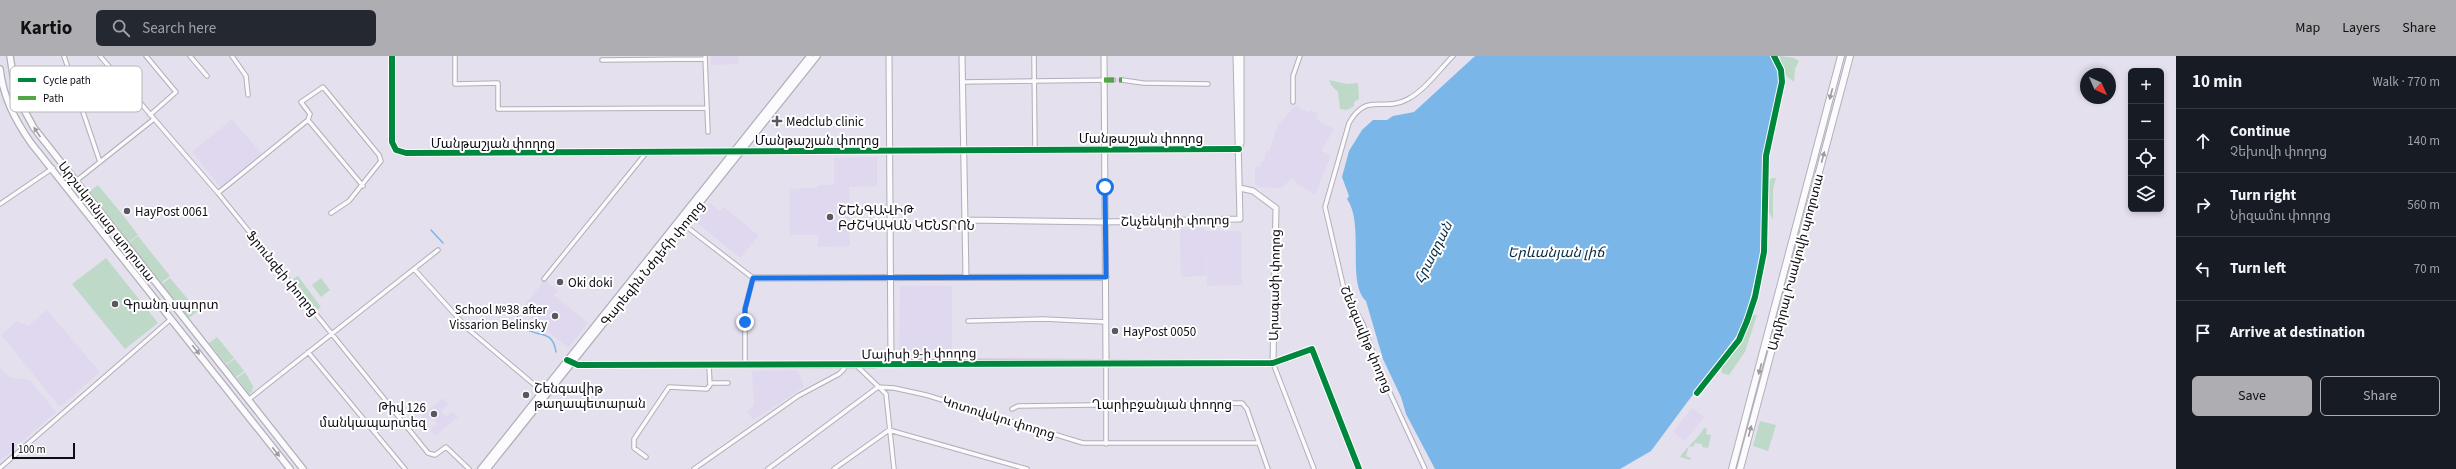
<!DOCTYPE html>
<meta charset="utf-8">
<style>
body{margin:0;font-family:"Source Sans 3","Noto Sans Armenian",sans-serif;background:#242831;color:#f1f3f6}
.controls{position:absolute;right:12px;top:12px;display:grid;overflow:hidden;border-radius:6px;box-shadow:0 2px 6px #0003}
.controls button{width:36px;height:36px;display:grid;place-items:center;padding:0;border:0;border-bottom:1px solid #363941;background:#171b24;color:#f1f3f6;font:20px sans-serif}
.compass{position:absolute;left:2080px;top:12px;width:36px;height:36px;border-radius:50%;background:#171b24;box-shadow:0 2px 6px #0003;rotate:135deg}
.scale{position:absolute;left:12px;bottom:10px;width:63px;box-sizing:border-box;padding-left:4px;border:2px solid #0f0d14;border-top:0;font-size:11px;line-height:14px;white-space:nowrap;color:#0f0d14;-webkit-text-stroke:3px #fff;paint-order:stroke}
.stop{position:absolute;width:12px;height:12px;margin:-9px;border:3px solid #1a73e8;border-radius:50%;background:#fff}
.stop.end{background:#1a73e8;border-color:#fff;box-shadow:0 1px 4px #0008}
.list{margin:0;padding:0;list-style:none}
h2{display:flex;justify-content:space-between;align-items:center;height:52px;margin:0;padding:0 16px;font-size:17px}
h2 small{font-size:13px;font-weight:400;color:#9ea1a6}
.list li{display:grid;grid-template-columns:26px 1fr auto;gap:12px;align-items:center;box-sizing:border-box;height:64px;padding:0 16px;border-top:1px solid #363941}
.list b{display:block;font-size:15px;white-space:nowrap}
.list p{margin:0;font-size:13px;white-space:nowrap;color:#9ea1a6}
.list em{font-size:13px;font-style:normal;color:#9ea1a6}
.actions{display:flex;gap:8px;padding:12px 16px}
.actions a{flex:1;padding:9px 0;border:1px solid #adadb2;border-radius:6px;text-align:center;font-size:14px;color:#adadb2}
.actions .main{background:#adadb2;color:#111}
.icon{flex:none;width:22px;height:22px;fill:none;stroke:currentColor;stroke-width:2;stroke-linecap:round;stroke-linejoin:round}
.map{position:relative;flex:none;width:2176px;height:413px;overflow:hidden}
header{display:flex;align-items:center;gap:24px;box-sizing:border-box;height:56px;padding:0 20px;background:#adadb2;color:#111}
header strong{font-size:19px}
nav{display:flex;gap:22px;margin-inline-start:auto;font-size:14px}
.search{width:280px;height:36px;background:#242831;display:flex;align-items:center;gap:10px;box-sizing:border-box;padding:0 14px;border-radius:6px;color:#9ea1a6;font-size:15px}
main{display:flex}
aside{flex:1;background:#171b24}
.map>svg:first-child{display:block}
.built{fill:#e0d8ef}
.green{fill:#bed9c8}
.water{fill:#7ab7e8}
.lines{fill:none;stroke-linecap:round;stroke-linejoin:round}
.stream{stroke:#7ab7e8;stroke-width:1.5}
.street-tunnel{stroke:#c4c0cc;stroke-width:3.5;stroke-dasharray:3.5 2;stroke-linecap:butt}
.street-casing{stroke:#b2afb9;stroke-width:5.5}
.secondary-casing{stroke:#b2afb9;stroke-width:7}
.primary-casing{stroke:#b2afb9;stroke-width:8}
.highway-casing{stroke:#b2afb9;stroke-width:8}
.street{stroke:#fbfafc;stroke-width:3.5}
.secondary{stroke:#fbfafc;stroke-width:5}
.primary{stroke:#fbfafc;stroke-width:5.5}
.highway{stroke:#fbfafc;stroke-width:6}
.quiet{stroke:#51a842;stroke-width:5;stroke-dasharray:10 5;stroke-linecap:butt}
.cycleway-casing{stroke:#fff;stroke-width:8}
.cycleway{stroke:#00873e;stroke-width:6}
.oneway{fill:#9d9b9f}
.route{stroke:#1a73e8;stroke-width:5}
.poi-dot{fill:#5a5760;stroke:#fff;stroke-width:1.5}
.labels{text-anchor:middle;stroke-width:4;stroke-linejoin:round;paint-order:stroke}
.poi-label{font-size:13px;fill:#0f0d14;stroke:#fff;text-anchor:start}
.street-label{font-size:13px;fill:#0f0d14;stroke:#fff}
.water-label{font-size:14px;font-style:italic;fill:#062d47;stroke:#fff}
.key{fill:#fff;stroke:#b7b6b8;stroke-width:1}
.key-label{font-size:11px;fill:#0f0d14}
</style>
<header>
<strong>Kartio</strong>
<div class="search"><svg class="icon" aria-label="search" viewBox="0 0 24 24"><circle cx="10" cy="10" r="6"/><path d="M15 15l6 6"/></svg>Search here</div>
<nav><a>Map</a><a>Layers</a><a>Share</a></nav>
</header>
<main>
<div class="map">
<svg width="2176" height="413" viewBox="0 0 2176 413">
<rect width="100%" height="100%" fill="#e4e0ed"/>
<path class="built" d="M 711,0 L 739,0 L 738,8 L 711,9 Z
M 1296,49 L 1308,57 L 1311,54 L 1318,58 L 1316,63 L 1334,73 L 1321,95 L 1331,99 L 1315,139 L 1291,123 L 1281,132 L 1259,131 L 1255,128 L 1255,111 L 1261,109 L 1261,105 L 1264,105 L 1266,95 L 1269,95 L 1278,69 Z
M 232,63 L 262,98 L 221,132 L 192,96 Z
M 877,101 L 877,130 L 849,131 L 850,190 L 818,191 L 818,179 L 790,179 L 789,133 L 816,132 L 820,129 L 834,129 L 834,102 Z
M 710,147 L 720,155 L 724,151 L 759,180 L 740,202 L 695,165 Z
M 1180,171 L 1205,172 L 1206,175 L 1241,175 L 1242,229 L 1207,230 L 1206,182 L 1206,220 L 1181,221 Z
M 545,224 L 558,235 L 554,239 L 588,267 L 568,292 L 521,253 Z
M 900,230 L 952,230 L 952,304 L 899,302 Z
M 47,254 L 100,316 L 60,351 L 1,279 L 17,265 L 28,270 Z
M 0,311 L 10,322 L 30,324 L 56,356 L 0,405 Z
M 798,314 L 804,331 L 753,364 L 747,356 L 754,349 L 752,315 Z
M 443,342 L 448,349 L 441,355 L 446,361 L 453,356 L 458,361 L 435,380 L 430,374 L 437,368 L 432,361 L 425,367 L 420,361 Z
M 1692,352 L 1704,361 L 1685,385 L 1673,376 Z"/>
<path class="green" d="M 1780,0 L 1794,2 L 1799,5 L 1795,13 L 1794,26 L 1782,16 Z
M 1329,24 L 1347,28 L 1358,27 L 1359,43 L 1354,46 L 1354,50 L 1347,54 L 1340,53 L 1338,36 L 1331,29 Z
M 828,82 L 857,82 L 857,88 L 828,88 Z
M 1771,122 L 1776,122 L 1773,133 L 1773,163 C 1764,152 1764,134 1771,122 Z
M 98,129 L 126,163 L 121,167 L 126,163 L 138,179 L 129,186 L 89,136 Z
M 138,180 L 170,220 L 161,227 L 129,187 Z
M 106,202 L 158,267 L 125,293 L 72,228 Z
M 298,220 L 321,251 L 317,254 L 293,223 Z
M 170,222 L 198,255 L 189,262 L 162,228 Z
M 321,222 L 330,234 L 321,241 L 312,229 Z
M 1752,259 L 1757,259 L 1745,296 L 1729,319 L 1722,317 L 1721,310 L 1740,283 Z
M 217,281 L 234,302 L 226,308 L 209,287 Z
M 235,303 L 244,315 L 236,321 L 226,309 Z
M 245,316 L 253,330 L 252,336 L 249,338 L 237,322 Z
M 1760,365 L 1776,369 L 1768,395 L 1753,390 Z
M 1704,372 L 1707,373 L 1706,378 L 1711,379 L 1708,392 L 1702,391 L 1702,388 L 1695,387 L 1693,391 L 1689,390 L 1686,400 L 1691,402 L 1690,404 L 1680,401 C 1687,390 1698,383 1704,372 Z"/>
<path class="water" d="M 1475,0 L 1772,0 L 1777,8 L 1780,21 L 1763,101 L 1762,194 L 1743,271 L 1651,395 L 1620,413 L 1435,413 L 1406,358 L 1401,341 L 1383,303 L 1366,245 C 1346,226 1365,168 1347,143 L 1349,140 L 1342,121 L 1349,95 L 1362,74 L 1373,64 L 1387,64 L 1393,60 L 1414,56 Z"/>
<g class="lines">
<path class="stream" d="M 431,174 L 443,187
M 515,254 C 518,259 518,266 523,271 C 537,283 552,271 556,296"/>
<path class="street-tunnel" d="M 1113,24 L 1122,24"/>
<g class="street-casing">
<path id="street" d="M 64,0 L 100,106
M 100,0 L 218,137 L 428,397 L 435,399 L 446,391 L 469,413
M 146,0 L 176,36 L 150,59
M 190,0 L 207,20
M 232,0 L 246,20 L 248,39
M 455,0 L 455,28 L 498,27 L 498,53 L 706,52
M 705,0 L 708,76
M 1034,0 L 1035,94
M 602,4 L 705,3
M 1122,24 L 1143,27 L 1208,28
M 962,26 L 1113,24
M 1293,46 L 1293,20 L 1300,0
M 308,64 L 363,130
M 76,125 L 154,63
M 218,137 L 308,64 L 310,58 L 301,46 L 323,31 L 379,99 L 381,105 L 349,145 L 331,157
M 0,148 L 53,112
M 683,168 L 753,222 L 745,253 L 745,309
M 414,213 L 468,273 L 543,336
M 544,223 L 646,97
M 968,265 L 1043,263 L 1106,266
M 308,296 L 405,413
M 1106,307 L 1106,388
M 856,309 L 886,338 L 894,413
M 710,327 L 728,327
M 248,344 L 438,194
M 1012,353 L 1018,350 L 1242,347 L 1247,353 L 1268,413
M 646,401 L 634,392 L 634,383 L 669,331 L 707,333 L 710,329 L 709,309
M 0,412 L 171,263
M 694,413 L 798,340 L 839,318 L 844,313 L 843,309
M 768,413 L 878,331 L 894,332 L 926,339 L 1083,387 L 1258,387
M 834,413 L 889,374 L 1027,413
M 1314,413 L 1273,307 L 1312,293 L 1359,413
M 1425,413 L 1378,311 L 1363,268 L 1344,233 L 1325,151 L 1349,67 C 1367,35 1383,57 1408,43 C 1425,34 1439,14 1453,0"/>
</g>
<g class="secondary-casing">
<path id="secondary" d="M 392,0 L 392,86 L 396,94 L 406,97 L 1239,93
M 889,0 L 891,306
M 962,0 L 966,221
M 1104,0 L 1106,307
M 1239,93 L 1241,87 L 1241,0
M 966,164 L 1105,166 L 1240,163 L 1236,0
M 753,222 L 1106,221
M 570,306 L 578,309 L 874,309 L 891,306 L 1273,307 L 1276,152 L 1253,135 L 1240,132"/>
</g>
<g class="primary-casing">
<path id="primary" d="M 10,0 L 16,39 L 34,72 L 303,413
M 0,13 C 3,41 15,64 31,87 L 290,413
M 481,413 L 810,0
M 487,413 L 817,0"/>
</g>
<g class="highway-casing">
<path id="highway" d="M 1732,413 L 1841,0
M 1740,413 L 1850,0"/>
</g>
<use href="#street" class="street"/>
<use href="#secondary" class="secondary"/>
<use href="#primary" class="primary"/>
<use href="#highway" class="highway"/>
<path class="quiet" d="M 1104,24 L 1122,24"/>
<g class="cycleway-casing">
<path id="cycleway" d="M 392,0 L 392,86 L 396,94 L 406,97 L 1239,93
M 567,304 L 578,309 L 1273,307 L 1312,293 L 1359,413
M 1697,337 L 1739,284 L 1747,265 L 1755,241 L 1764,196 L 1766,100 L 1782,26 L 1781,14 L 1774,0"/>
</g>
<use href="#cycleway" class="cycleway"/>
</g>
<defs><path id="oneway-solid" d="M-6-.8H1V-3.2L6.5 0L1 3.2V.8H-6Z"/></defs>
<g class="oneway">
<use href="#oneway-solid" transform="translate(1831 38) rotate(105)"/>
<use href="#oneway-solid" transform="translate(37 76) rotate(-124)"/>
<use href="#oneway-solid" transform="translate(1823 101) rotate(-75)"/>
<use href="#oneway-solid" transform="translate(196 294) rotate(52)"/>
<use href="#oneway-solid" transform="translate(1760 313) rotate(105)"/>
<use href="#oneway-solid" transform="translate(1750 375) rotate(-75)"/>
<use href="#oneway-solid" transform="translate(276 396) rotate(52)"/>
</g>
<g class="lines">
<path class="route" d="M 745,266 L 745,253 L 753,222 L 1106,221 L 1105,131"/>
</g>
<g class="poi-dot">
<path d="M775 59h4v4h4v4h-4v4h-4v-4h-4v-4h4z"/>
<circle cx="127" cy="155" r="4"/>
<circle cx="830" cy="161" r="4"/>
<circle cx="560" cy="226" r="4"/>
<circle cx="115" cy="248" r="4"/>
<circle cx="555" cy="260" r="4"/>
<circle cx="1115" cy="275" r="4"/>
<circle cx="526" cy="339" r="4"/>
<circle cx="434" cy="358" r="4"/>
</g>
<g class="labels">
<g class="poi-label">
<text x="786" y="70">Medclub clinic</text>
<text x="838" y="159">ՇԵՆԳԱՎԻԹ<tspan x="838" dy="15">ԲԺՇԿԱԿԱՆ ԿԵՆՏՐՈՆ</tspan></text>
<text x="135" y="160">HayPost 0061</text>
<text x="568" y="231">Oki doki</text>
<text x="123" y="253">Գրանդ սպորտ</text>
<text x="547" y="258" text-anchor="end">School №38 after<tspan x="547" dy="15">Vissarion Belinsky</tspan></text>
<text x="1123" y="280">HayPost 0050</text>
<text x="534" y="337">Շենգավիթ<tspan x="534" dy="15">թաղապետարան</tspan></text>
<text x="426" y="356" text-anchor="end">Թիվ 126<tspan x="426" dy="15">մանկապարտեզ</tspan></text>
</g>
<g class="street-label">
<text x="1141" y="87">Մանթաշյան փողոց</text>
<text x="817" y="89">Մանթաշյան փողոց</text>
<text x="493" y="92">Մանթաշյան փողոց</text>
<text transform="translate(1175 164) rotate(-1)" y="5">Շևչենկոյի փողոց</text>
<text transform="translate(107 165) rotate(52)" y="5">Արշակունյաց պողոտա</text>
<text transform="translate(1795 206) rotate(-75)" y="5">Ադմիրալ Իսակովի պողոտա</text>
<text transform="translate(652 207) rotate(-51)" y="5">Գարեգին Նժդեհի փողոց</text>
<text transform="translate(283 217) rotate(51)" y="5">Ֆրունզեի փողոց</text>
<text transform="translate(1274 229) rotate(-89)" y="5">Արագածի փողոց</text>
<text transform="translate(1367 283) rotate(67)" y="5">Շենգավիթ փողոց</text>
<text transform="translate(919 297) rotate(-1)" y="5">Մայիսի 9-ի փողոց</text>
<text x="1162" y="353">Ղարիբջանյան փողոց</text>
<text transform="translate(999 361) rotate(17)" y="5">Կոտովսկու փողոց</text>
</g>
<g class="water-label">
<text transform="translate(1433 196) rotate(-63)" y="5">Հրազդան</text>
<text x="1556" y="201">Երևանյան լիճ</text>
</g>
</g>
<rect x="10" y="10" width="132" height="46" rx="6" class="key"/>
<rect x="18" y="22" width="18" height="4" fill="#00873e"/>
<rect x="18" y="40" width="18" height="4" fill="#51a842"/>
<g class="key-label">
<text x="43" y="28">Cycle path</text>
<text x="43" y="46">Path</text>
</g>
</svg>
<div class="controls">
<button>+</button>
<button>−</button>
<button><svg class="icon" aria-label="locate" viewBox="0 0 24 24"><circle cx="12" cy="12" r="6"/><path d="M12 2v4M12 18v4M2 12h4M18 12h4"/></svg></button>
<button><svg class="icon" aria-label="layers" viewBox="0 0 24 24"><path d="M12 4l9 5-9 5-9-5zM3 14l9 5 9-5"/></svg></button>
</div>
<svg class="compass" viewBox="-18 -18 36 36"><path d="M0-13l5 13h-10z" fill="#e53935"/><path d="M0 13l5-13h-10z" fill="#9ea1a6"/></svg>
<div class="scale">100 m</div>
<div class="stop" style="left:1105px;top:131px"></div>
<div class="stop end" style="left:745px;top:266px"></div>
</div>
<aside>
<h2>10 min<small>Walk · 770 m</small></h2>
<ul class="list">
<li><svg class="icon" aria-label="ahead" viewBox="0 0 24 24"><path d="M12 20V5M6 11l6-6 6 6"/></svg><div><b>Continue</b><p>Չեխովի փողոց</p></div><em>140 m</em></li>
<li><svg class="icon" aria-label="right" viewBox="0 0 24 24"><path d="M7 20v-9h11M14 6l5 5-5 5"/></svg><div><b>Turn right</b><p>Նիզամու փողոց</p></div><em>560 m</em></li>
<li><svg class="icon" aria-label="left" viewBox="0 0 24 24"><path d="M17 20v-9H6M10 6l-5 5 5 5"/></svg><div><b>Turn left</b></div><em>70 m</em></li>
<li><svg class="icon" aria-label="arrive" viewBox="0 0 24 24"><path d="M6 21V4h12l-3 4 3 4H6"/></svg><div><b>Arrive at destination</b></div></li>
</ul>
<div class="actions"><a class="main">Save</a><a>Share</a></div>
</aside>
</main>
